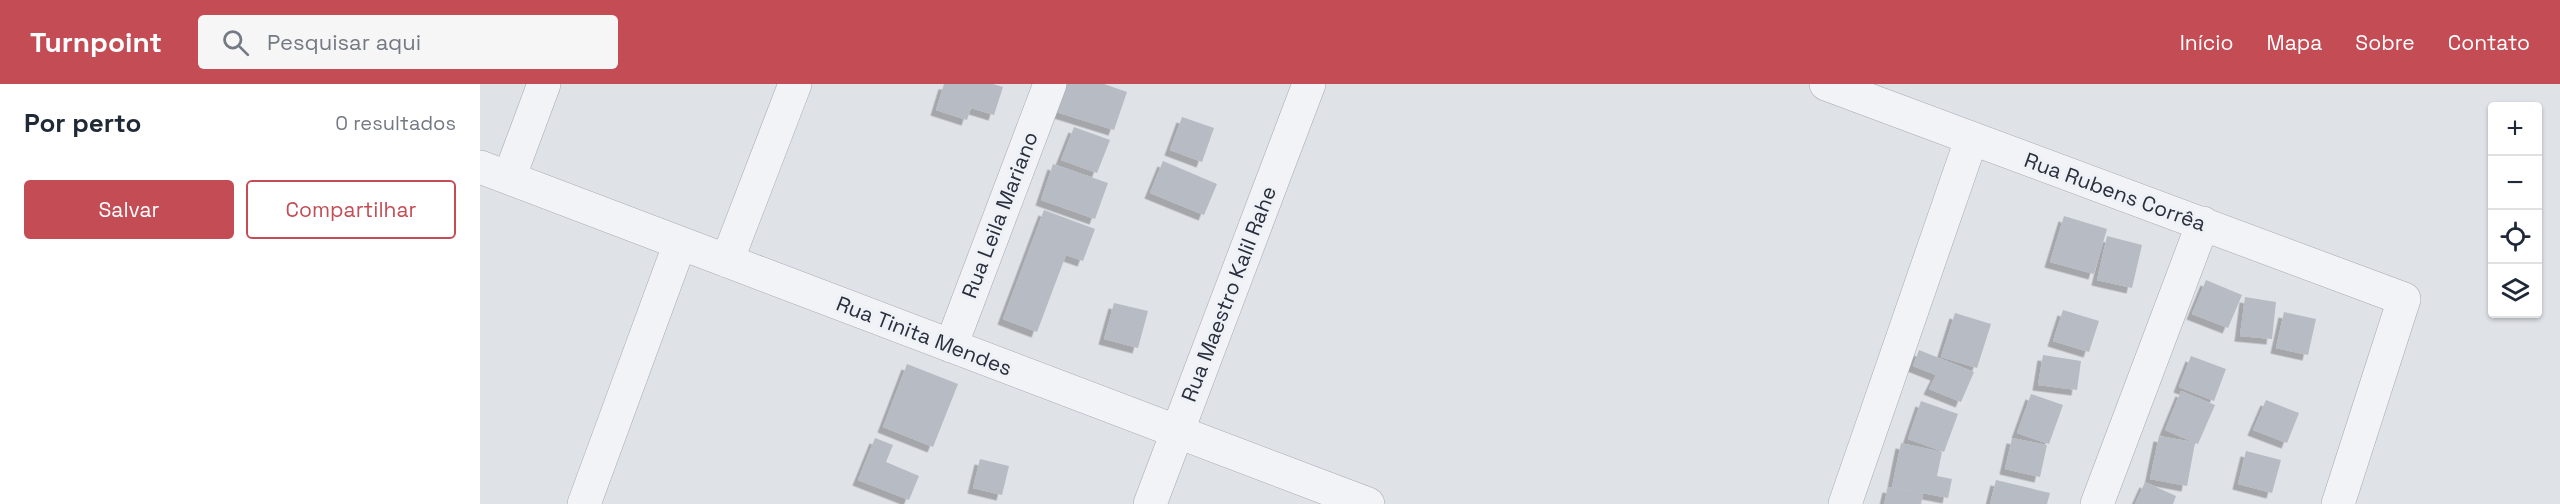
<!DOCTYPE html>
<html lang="pt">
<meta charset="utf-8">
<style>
body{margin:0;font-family:"Space Grotesk",sans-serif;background:#f6f6f7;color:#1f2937}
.controls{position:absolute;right:18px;top:18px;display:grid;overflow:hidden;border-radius:6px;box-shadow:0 2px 4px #0004}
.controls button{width:54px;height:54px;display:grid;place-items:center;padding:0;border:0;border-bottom:2px solid #e0e1e3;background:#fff;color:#1f2937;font:30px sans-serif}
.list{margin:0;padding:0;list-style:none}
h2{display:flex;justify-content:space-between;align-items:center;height:78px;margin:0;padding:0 24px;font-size:26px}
h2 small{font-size:20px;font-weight:400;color:#747a83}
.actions{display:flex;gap:12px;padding:18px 24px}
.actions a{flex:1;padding:14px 0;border:2px solid #c44c55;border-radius:6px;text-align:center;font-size:21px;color:#c44c55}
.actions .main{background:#c44c55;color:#fff}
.icon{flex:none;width:33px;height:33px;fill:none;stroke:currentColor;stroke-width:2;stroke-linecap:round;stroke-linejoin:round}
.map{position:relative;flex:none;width:2080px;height:420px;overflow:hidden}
header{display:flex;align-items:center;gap:36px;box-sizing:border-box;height:84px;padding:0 30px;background:#c44c55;color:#fff}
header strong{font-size:28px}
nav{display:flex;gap:33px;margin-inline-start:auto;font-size:21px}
.search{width:420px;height:54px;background:#f6f6f7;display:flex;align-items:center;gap:15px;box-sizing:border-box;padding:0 21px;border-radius:6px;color:#747a83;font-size:22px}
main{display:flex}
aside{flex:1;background:#fff}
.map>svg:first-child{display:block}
.building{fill:#b7bbc4;filter:url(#shadow)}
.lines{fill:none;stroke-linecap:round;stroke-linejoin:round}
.minor-casing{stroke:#a5a9b1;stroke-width:34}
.minor{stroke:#f1f3f6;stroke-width:33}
.labels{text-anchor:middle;stroke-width:6;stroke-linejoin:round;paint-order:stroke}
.street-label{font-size:21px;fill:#292f3d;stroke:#eef1f5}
</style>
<header>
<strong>Turnpoint</strong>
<div class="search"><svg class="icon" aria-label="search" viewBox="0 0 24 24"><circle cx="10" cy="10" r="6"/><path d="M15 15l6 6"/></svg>Pesquisar aqui</div>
<nav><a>Início</a><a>Mapa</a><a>Sobre</a><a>Contato</a></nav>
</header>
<main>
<aside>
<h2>Por perto<small>0 resultados</small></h2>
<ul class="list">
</ul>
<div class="actions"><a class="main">Salvar</a><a>Compartilhar</a></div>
</aside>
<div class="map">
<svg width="2080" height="420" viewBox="0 0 2080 420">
<defs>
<filter id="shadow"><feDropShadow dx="-5.5" dy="5.5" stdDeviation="0" flood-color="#0004"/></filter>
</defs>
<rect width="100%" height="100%" fill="#dfe2e7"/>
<path class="building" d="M 464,0 L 513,0 L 523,3 L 514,31 L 491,24 L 487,36 L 456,26 Z
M 582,0 L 624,0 L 647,8 L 634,46 L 573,27 Z
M 702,33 L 734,44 L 722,78 L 690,66 Z
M 594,43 L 630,56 L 617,89 L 581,76 Z
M 683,77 L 737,100 L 724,131 L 670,109 Z
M 573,80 L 628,99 L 615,135 L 561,116 Z
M 564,126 L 615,145 L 603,177 L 586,171 L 557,248 L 523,235 Z
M 1584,132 L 1627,145 L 1614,190 L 1570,178 Z
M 1627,152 L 1662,161 L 1652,204 L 1617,196 Z
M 1726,196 L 1762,211 L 1748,244 L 1712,230 Z
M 1765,213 L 1796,218 L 1792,255 L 1760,252 Z
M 634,219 L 668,227 L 658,264 L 624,255 Z
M 1583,226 L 1619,237 L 1609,268 L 1573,257 Z
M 1804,228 L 1836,235 L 1828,271 L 1796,264 Z
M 1475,229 L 1511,240 L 1497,284 L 1461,273 Z
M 1439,266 L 1494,288 L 1481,318 L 1449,305 L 1456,291 L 1433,282 Z
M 1563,271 L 1601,277 L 1597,306 L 1558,301 Z
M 1711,272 L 1746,285 L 1734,317 L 1699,303 Z
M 427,280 L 478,300 L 453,363 L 403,343 Z
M 1701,307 L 1735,321 L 1718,360 L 1715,359 L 1707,402 L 1670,395 L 1679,352 L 1713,358 L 1685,346 Z
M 1551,310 L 1583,321 L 1569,360 L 1537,349 Z
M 1786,316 L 1819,329 L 1807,359 L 1773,346 Z
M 1441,317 L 1478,330 L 1464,368 L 1428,355 Z
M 395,354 L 413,361 L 406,378 L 439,392 L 429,416 L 378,396 Z
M 1532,354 L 1567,361 L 1560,393 L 1525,385 Z
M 1421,359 L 1462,368 L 1457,392 L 1472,395 L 1468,414 L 1412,403 Z
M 1766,367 L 1801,376 L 1792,409 L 1758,400 Z
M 500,375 L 529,382 L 522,411 L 493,404 Z
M 1516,396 L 1570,409 L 1567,420 L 1510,420 Z
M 1665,398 L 1696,412 L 1693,420 L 1655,420 Z
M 1408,403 L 1443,410 L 1441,420 L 1404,420 Z"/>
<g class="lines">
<g class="minor-casing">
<path id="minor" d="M 1346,0 L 1924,215 L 1858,420
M 0,83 L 888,420
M 29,94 L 64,0
M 247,177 L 315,0
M 471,262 L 570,0
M 104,420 L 200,159
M 670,420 L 829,0
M 1365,420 L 1491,56
M 1617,420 L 1723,139"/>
</g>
<use href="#minor" class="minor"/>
</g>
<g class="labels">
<g class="street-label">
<text transform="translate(1635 108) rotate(20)" y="7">Rua Rubens Corrêa</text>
<text transform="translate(520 131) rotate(-69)" y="7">Rua Leila Mariano</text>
<text transform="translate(749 210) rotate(-69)" y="7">Rua Maestro Kalil Rahe</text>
<text transform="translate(444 252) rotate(21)" y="7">Rua Tinita Mendes</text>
</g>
</g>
</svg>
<div class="controls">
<button>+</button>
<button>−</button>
<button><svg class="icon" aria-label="locate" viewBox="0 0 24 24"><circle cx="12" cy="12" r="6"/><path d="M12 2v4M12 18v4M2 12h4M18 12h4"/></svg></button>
<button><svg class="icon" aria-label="layers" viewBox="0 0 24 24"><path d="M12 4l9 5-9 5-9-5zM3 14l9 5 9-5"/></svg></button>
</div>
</div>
</main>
